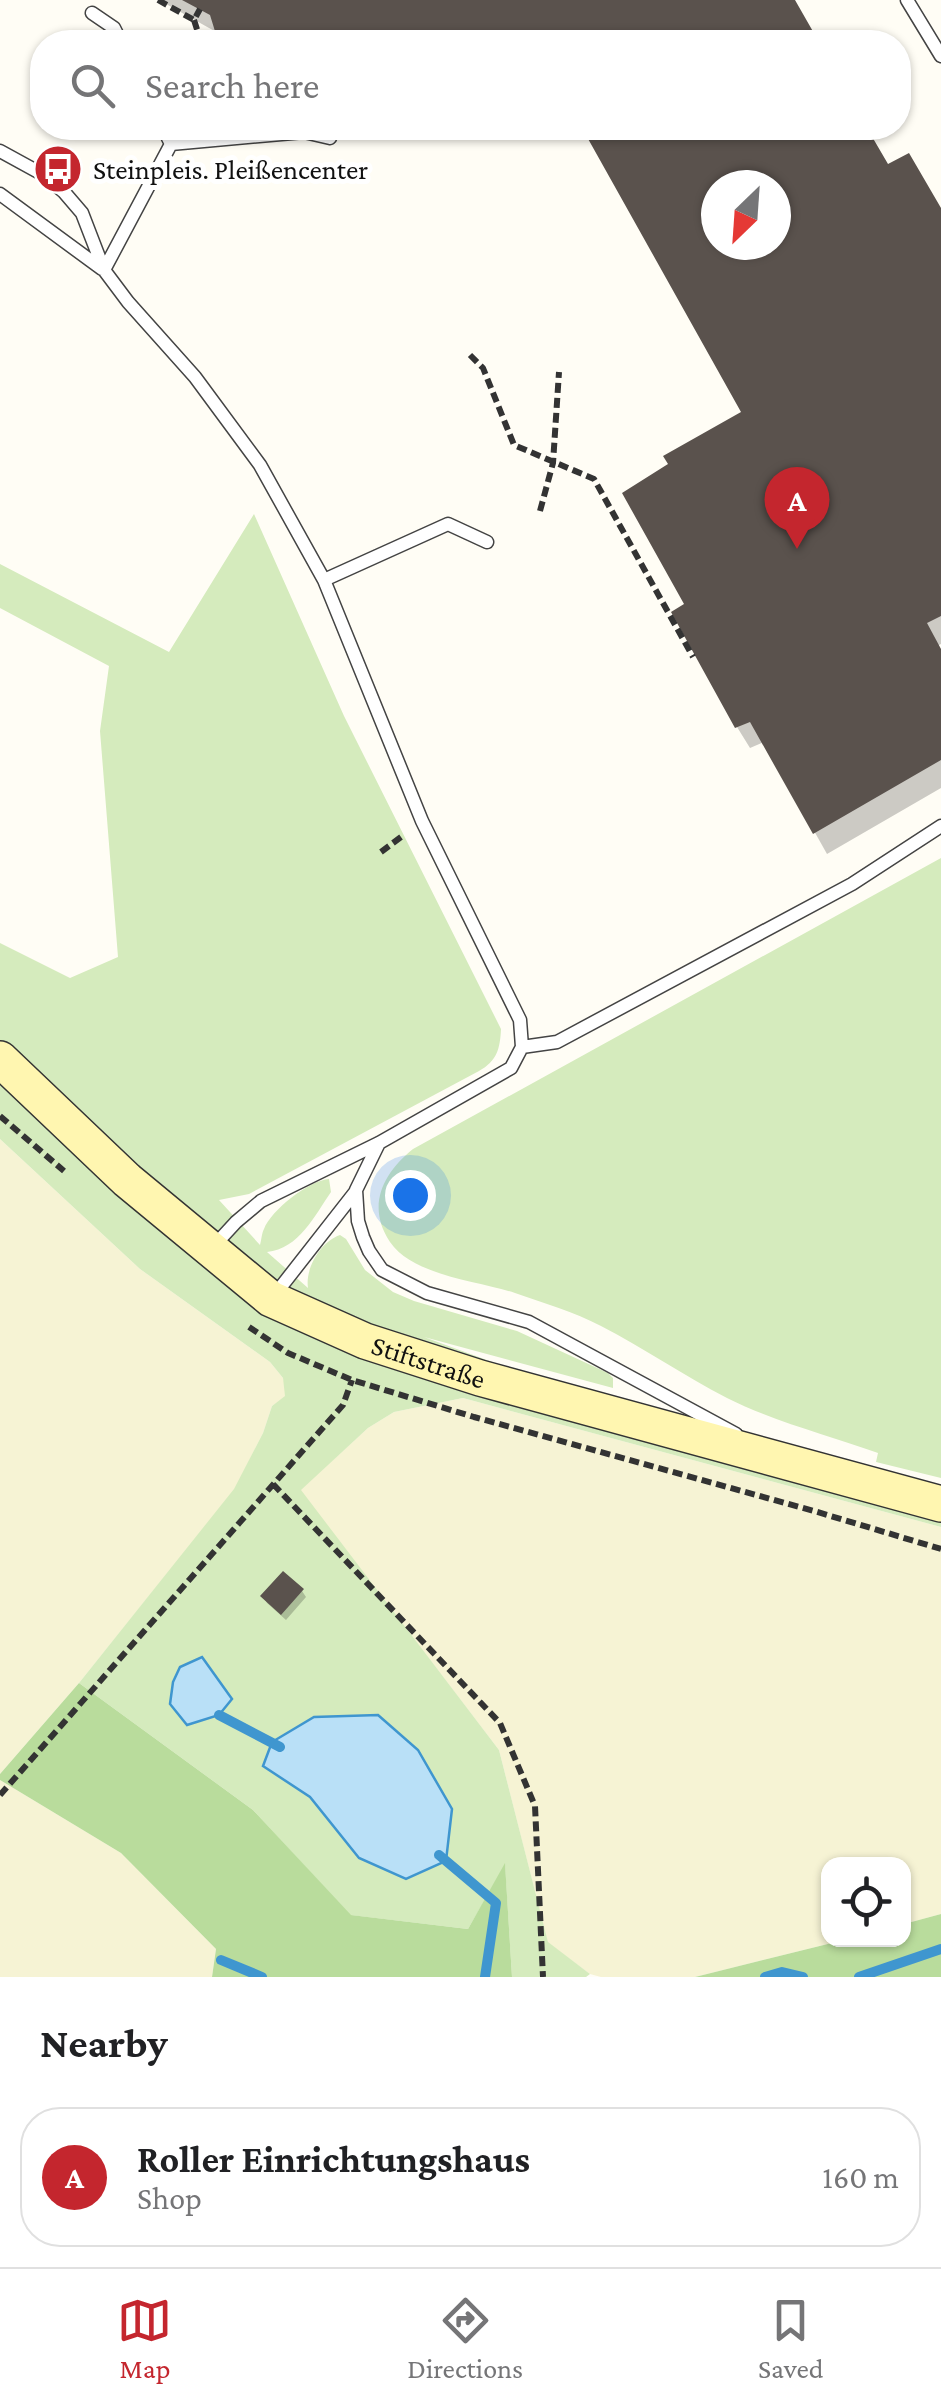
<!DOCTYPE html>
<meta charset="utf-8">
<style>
body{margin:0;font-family:"Crimson Pro",serif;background:#f6f6f6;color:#202124}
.controls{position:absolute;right:30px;bottom:30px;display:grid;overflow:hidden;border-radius:20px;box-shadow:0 2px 8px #0004}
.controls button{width:90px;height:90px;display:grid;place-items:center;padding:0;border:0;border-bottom:2px solid #e0e0e0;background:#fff;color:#202124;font:50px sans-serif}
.compass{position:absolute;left:701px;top:170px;width:90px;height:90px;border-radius:50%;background:#fff;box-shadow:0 2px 8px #0004;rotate:205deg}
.you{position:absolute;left:410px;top:1195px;width:35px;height:35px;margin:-25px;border:8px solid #fff;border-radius:50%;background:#1a73e8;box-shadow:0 0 0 15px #1a73e833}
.badge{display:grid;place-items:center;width:65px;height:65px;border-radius:50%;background:#c4262e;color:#fff;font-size:32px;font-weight:700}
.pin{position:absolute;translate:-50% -82px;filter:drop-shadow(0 2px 5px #0008)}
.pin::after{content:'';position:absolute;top:52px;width:35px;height:30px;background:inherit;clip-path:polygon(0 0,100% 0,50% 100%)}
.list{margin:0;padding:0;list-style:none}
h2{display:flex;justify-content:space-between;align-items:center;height:130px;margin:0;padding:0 40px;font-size:42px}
h2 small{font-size:32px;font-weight:400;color:#757577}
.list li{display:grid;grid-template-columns:65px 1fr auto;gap:30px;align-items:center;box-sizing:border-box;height:140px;margin:0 20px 20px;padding:0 20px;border:2px solid #e0e0e0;border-radius:40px}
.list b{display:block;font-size:38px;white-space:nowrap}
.list p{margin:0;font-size:32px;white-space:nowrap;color:#757577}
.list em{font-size:32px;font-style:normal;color:#757577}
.icon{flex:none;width:55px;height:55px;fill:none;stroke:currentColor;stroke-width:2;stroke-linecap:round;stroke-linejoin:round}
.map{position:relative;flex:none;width:941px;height:1977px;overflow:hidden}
.search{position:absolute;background:#fff;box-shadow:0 2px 8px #0004;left:30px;right:30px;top:30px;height:110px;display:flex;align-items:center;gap:25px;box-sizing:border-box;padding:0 35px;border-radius:40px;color:#757577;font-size:38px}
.sheet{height:290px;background:#fff}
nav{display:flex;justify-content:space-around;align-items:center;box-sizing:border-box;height:140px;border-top:2px solid #e0e0e0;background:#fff;font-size:28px;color:#757577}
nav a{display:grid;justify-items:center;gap:5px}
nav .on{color:#c4262e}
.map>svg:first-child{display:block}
.farmland{fill:#f6f3d4}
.green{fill:#d5ebbd}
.forest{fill:#b9dc9c}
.water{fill:#b9e0f7;stroke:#3f96cf;stroke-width:2.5}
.shadow{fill:#0003;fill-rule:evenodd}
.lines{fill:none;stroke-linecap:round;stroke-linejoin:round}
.stream{stroke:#3f96cf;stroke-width:10}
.building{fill:#5a524d;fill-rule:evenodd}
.lane-casing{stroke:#444;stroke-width:15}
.secondary-casing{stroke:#333;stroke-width:38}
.path{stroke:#333;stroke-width:6;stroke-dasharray:10 5;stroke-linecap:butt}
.lane{stroke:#fff;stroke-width:12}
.secondary{stroke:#fff6b0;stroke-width:35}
.labels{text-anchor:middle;stroke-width:10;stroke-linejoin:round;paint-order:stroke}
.poi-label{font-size:28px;fill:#111;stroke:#fff;text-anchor:start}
.street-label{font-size:28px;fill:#111;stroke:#fff}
</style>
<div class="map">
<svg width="941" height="1977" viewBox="0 0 941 1977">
<rect width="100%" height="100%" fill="#fffdf5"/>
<path class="farmland" d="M 0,1139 L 140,1269 L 270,1362 L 283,1378 L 288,1395 L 272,1406 L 263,1433 L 235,1489 L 79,1683 L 0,1774 Z
M 463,1398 L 941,1527 L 941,1914 L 904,1924 L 904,1864 L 828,1864 L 828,1940 L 844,1940 L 695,1977 L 601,1977 L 590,1974 L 548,1943 L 499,1750 L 300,1490 L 368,1428 L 394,1412 Z
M 0,1780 L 121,1853 L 216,1949 L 212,1977 L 0,1977 Z"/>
<path class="green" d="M 254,514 L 344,716 L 501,1029 C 500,1049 497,1061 479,1071 L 249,1194 L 219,1200 L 260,1245 C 261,1242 262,1232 264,1229 C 271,1210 310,1180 329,1179 L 331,1192 C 315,1215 299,1249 267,1252 L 308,1288 C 305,1269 320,1242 340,1235 L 346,1239 L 365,1270 L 393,1292 L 414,1301 L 517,1331 L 608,1373 L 613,1378 L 613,1388 L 424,1337 L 772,1464 L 941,1511 L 941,1527 L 463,1398 L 394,1412 L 368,1428 L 301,1490 L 499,1750 L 548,1942 L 590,1974 L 586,1977 L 512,1977 L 505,1865 L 468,1929 L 350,1915 L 253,1810 L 79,1683 L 234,1489 L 263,1433 L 272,1406 L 285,1396 L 283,1378 L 270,1362 L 140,1269 L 0,1139 L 0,943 L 70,978 L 118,957 L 100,731 L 109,666 L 0,608 L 0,564 L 169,652 Z
M 941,858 L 941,1478 L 876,1462 L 878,1453 C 830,1436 772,1421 727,1398 C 684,1376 644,1348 601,1326 C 574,1312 544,1303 515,1293 C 479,1281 413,1276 390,1242 C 366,1206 383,1173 413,1149 Z"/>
<path class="forest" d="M 79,1683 L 253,1810 L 351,1915 L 468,1929 L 505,1863 L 512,1977 L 212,1977 L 216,1949 L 121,1853 L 0,1780 L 0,1774 Z
M 941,1914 L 941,1977 L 695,1977 L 844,1940 L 904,1940 L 904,1924 Z"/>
<path class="water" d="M 202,1657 L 232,1699 L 219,1715 L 187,1725 L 170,1704 L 173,1682 L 180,1667 Z
M 378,1715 L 418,1750 L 452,1809 L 446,1861 L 406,1879 L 359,1858 L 310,1797 L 263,1766 L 272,1742 L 314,1717 Z"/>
<path class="shadow" d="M 159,0 L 792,0 L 816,42 L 222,42 L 218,33 Z
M 585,128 L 864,128 L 887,168 L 941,213 L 941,644 L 937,646 L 941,652 L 941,788 L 827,854 L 764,742 L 750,748 L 737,727 L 688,605 L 744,413 ZM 716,185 L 776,185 L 776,245 L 716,245 Z
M 302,1591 L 306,1597 L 286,1620 L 267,1603 L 263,1596 Z"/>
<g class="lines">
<path class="stream" d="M 219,1715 L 280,1747
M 439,1855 L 496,1903 L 485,1977
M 221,1960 L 262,1977
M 765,1977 L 782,1972 L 803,1977
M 859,1977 L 941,1949"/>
</g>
<path class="building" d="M 182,0 L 795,0 L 819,42 L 534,42 L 527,30 L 503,42 L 262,42 L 244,33 L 218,41 L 210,15 Z
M 582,128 L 867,128 L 888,164 L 909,153 L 941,208 L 941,616 L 927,623 L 941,649 L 941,760 L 813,834 L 750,722 L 735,728 L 671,612 L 684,604 L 622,493 L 668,464 L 663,456 L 741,412 ZM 716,185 L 776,185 L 776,245 L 716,245 Z
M 283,1571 L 304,1589 L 281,1615 L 260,1596 Z"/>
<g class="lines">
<g class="lane-casing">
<path id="lane" d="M 907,0 L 941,56
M 92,13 L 114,28 L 121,42
M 163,128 L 171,144
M 0,151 L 42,174 L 64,192 L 82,213 L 104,270 L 128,302 L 195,377 L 260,465 L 324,580 L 422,821 L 520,1020 L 522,1047 L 511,1068 L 379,1143 L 261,1201 L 236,1222 L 212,1248
M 0,194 L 102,269
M 104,270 L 171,144 L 304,132 L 330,138
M 324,580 L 448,524 L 487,542
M 522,1047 L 557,1042 L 852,884 L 941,826
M 379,1143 L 356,1190 L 358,1221 L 363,1237 L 369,1251 L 382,1270 L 427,1293 L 529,1322 L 736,1434
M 273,1297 L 356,1191"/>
</g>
<g class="secondary-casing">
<g id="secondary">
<path id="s1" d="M 0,1059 L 127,1180 L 271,1299 L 365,1341 L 480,1378 L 941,1504"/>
</g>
</g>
<path class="path" d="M 158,0 L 194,20 L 200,9
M 194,20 L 201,42
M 470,355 L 483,368 L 514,445 L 594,479 L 693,657
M 540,511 L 553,463 L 559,372
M 381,852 L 405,834
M 0,1116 L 64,1171
M 249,1327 L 288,1353 L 352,1380 L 474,1417 L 814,1511 L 941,1549
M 273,1484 L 500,1723 L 535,1806 L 543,1977
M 0,1795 L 343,1405 L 352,1380"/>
<use href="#lane" class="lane"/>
<use href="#secondary" class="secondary"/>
</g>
<defs>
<g id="bus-disc" transform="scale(2.5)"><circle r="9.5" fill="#c4262e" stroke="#fff"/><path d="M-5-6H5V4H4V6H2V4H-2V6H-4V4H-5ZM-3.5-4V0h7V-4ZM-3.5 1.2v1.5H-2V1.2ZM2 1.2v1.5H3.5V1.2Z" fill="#fff"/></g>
</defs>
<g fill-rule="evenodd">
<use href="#bus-disc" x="58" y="169"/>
</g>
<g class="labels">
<g class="poi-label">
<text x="93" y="179">Steinpleis. Pleißencenter</text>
</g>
<g class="street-label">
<text dy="10" stroke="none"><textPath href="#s1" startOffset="532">Stiftstraße</textPath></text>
</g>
</g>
</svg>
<div class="controls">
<button><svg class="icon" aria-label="locate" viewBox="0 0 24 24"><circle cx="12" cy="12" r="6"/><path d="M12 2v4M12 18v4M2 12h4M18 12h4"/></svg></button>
</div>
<svg class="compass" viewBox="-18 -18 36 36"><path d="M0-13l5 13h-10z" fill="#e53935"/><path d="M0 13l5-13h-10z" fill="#757577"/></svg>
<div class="you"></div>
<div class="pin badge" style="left:797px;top:549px">A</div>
<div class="search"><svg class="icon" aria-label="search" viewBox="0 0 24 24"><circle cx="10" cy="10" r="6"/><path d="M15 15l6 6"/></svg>Search here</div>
</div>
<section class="sheet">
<h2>Nearby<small></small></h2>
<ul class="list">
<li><span class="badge">A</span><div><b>Roller Einrichtungshaus</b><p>Shop</p></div><em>160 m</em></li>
</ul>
</section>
<nav>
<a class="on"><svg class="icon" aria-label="map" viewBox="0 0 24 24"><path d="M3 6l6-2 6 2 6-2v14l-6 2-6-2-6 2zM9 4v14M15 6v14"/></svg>Map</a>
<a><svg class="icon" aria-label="directions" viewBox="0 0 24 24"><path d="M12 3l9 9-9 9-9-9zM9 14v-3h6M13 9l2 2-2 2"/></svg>Directions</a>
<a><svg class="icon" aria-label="saved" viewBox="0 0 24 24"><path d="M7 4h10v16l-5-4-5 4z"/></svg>Saved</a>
</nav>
